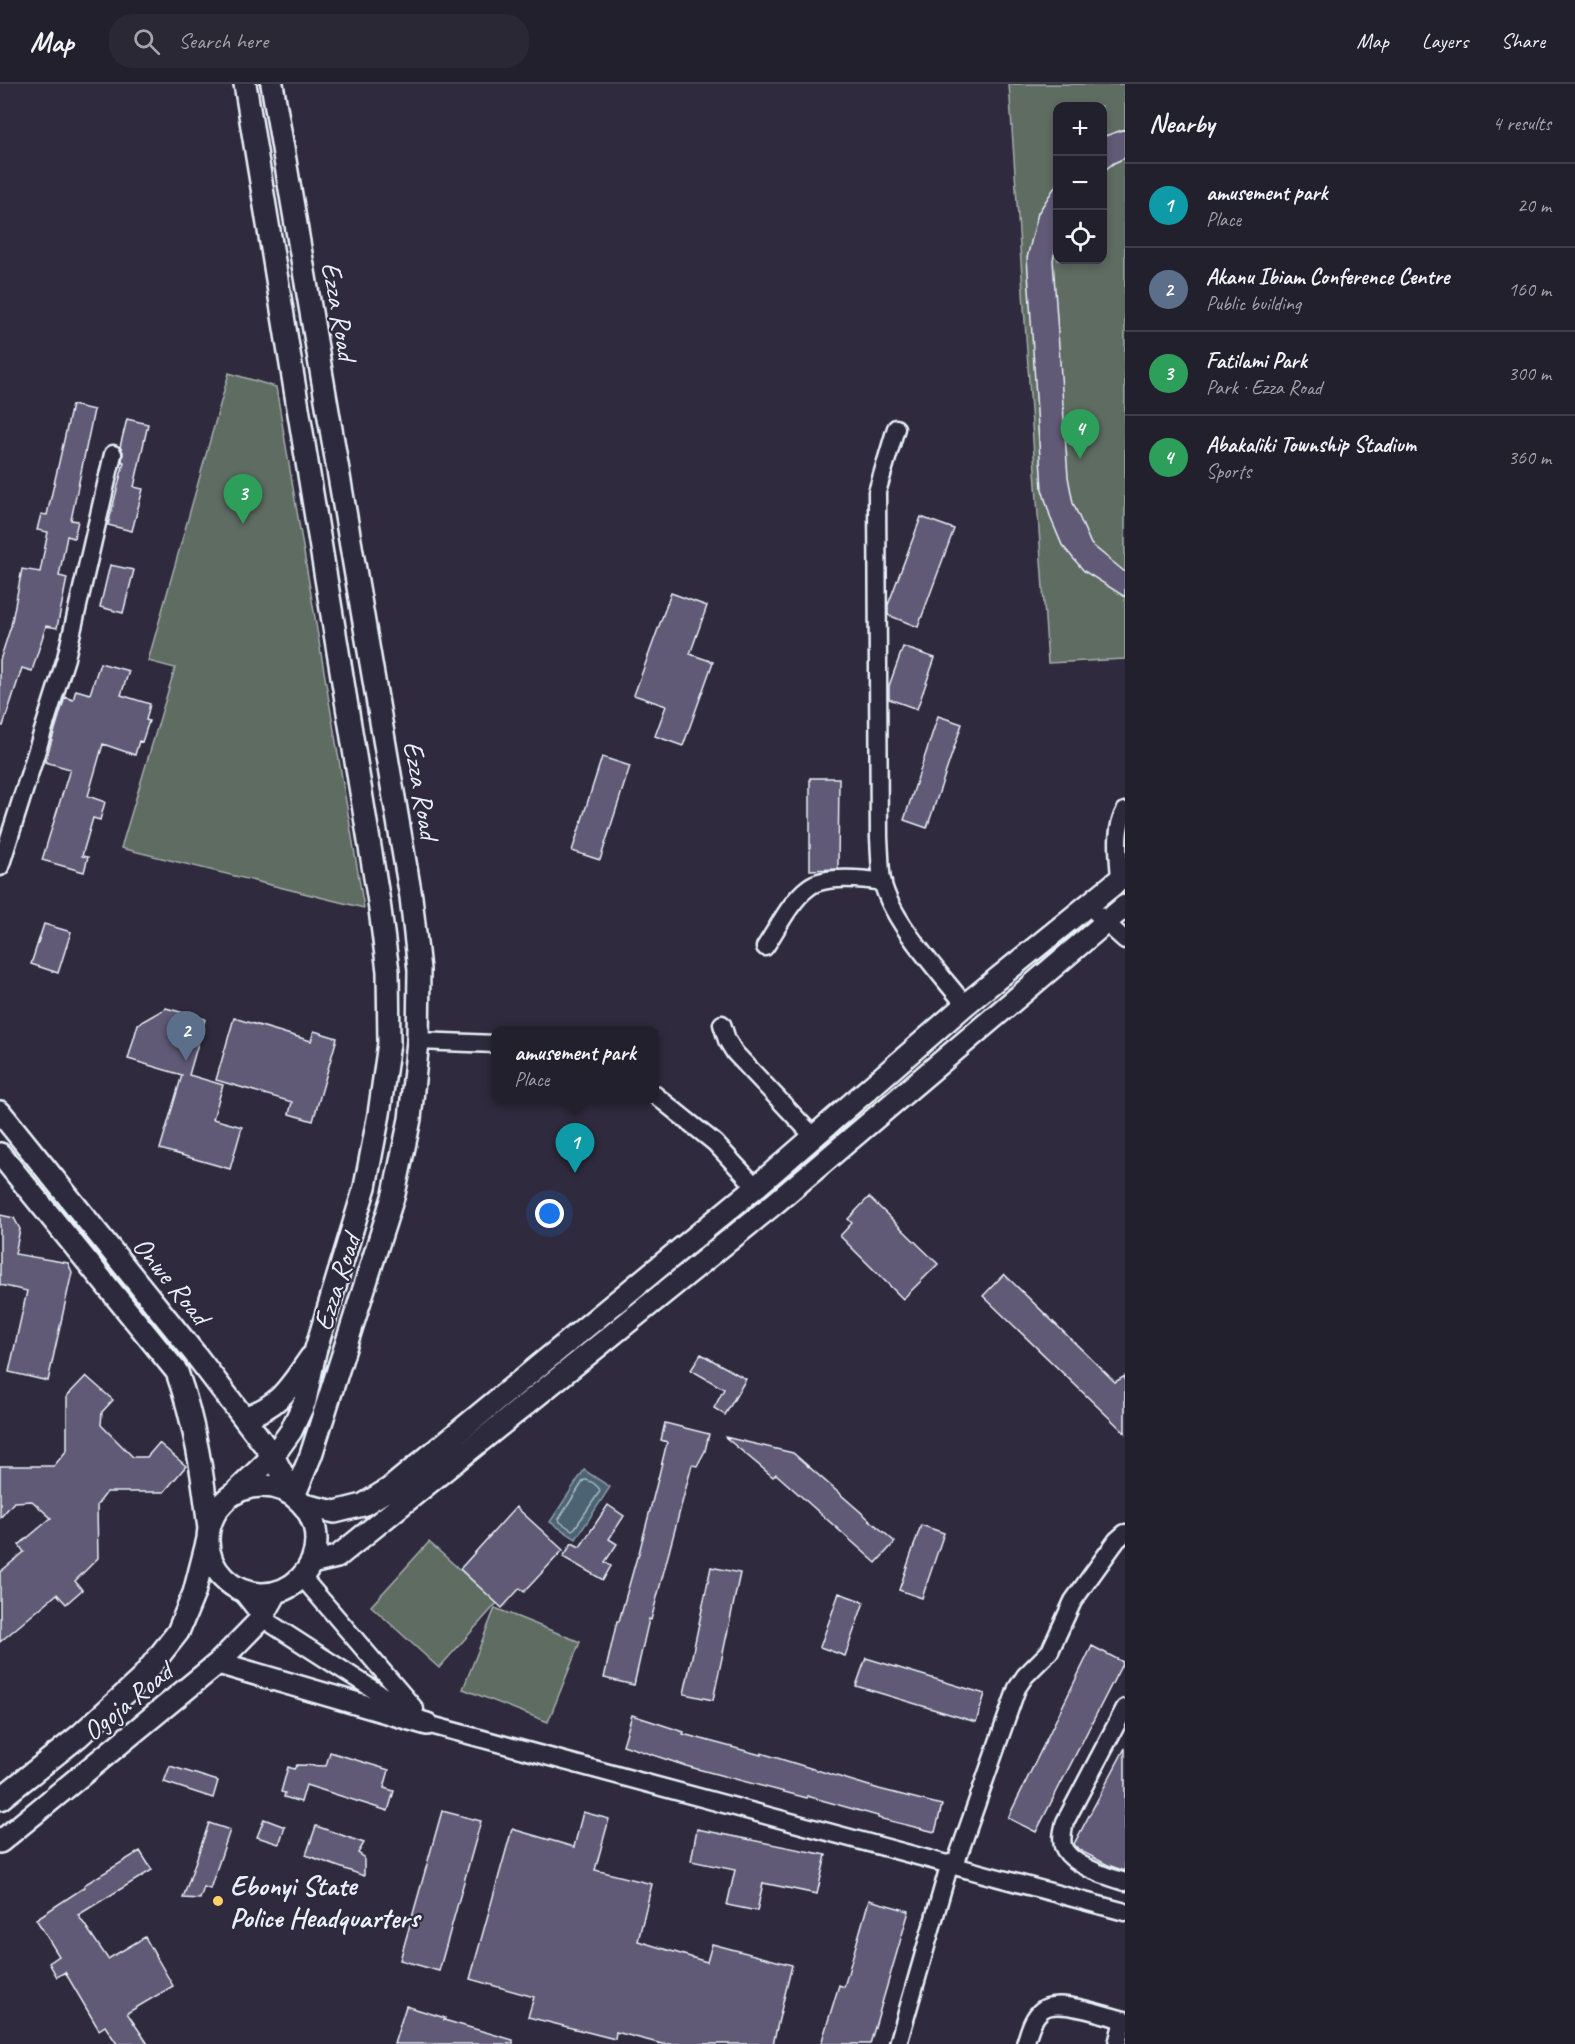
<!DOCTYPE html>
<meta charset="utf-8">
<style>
body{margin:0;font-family:Caveat,sans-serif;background:#2b2836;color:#f1f3f6}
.controls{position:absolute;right:18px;top:18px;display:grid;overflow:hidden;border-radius:12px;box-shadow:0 3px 9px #0003}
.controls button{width:54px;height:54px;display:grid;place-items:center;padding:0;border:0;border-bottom:2px solid #403e4a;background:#23202e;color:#f1f3f6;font:30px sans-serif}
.you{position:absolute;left:550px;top:1130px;width:21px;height:21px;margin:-15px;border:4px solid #fff;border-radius:50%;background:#1a73e8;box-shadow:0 0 0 9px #1a73e833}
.badge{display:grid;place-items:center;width:39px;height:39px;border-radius:50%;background:#ffd166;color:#fff;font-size:20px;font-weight:700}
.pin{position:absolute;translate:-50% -50px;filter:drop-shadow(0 2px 3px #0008)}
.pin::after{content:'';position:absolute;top:32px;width:21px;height:18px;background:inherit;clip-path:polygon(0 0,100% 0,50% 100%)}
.popup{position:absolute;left:491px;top:942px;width:168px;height:78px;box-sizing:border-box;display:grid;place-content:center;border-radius:12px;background:#23202e;filter:drop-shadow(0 2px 4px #0005);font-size:20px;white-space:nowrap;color:#a3a3aa}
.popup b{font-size:22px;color:#f1f3f6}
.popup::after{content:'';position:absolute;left:50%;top:100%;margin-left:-12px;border:12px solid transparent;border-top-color:#23202e}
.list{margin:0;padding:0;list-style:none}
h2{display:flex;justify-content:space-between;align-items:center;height:78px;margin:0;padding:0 24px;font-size:26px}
h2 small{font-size:20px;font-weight:400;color:#a3a3aa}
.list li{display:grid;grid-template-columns:39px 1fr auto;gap:18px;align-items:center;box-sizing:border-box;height:84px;padding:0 24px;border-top:2px solid #403e4a}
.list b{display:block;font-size:22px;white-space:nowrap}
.list p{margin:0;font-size:20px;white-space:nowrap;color:#a3a3aa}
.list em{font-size:20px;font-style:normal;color:#a3a3aa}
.icon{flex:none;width:33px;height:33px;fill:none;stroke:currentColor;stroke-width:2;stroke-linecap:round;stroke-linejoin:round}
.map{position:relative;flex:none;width:1125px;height:1960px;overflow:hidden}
header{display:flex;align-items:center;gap:36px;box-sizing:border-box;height:84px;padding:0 30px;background:#23202e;border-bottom:2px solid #403e4a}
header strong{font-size:28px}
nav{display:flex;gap:33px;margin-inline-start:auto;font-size:21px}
.search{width:420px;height:54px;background:#2b2836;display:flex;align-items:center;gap:15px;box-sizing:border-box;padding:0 21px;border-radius:24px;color:#a3a3aa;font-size:22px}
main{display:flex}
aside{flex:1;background:#23202e}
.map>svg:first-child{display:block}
.green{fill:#5f6c62;stroke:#a4aead;stroke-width:1.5;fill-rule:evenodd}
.water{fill:#4b6473;stroke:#8a9ca8;stroke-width:1.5}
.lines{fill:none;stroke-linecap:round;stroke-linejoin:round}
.shore{stroke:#a9b9c3;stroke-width:1.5}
.building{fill:#615a77;stroke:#e8f1f8;stroke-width:1.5}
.minor-casing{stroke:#e8f1f8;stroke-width:21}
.major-casing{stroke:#e8f1f8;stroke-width:26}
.minor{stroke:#2f2a3d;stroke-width:16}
.major{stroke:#2f2a3d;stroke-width:21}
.poi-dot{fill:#ffd166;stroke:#2f2a3d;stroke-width:2}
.labels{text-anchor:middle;stroke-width:4.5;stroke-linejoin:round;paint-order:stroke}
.street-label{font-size:28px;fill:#e8f1f8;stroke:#2f2a3d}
.poi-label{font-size:28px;font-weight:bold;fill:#e8f1f8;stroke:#2f2a3d;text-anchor:start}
</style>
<header>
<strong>Map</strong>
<div class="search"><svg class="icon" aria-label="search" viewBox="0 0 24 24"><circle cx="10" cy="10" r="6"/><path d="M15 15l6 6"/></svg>Search here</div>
<nav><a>Map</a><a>Layers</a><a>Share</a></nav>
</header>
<main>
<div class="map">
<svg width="1125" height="1960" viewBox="0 0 1125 1960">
<rect width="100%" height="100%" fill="#2f2a3d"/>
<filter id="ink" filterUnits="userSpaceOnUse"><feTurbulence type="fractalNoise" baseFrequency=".0167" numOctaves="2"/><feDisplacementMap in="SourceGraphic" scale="12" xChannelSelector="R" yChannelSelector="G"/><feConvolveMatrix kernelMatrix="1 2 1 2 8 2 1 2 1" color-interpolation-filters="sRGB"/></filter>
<g filter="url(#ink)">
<path class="green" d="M 1009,0 L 1125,0 L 1125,575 L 1048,579 ZM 1058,22 L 1102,22 L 1102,176 L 1058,176 Z
M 229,289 L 276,303 L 364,824 L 121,764 L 175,584 L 148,577 Z
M 429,1458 L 497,1519 L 439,1584 L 371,1522 Z
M 495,1524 L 580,1558 L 548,1638 L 463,1605 Z"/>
<path class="water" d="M 584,1386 L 610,1403 L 576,1455 L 550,1438 Z"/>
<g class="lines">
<path class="shore" d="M 584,1396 C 589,1395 599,1402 600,1407 L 575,1444 L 572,1446 L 560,1438 L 559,1435 Z"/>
</g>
<path class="building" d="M 1125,45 L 1125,74 L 1114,79 L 1102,88 L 1102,53 Z
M 1058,98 L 1058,154 L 1053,176 L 1068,393 L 1073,419 L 1091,460 L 1125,488 L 1125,513 L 1084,487 L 1062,461 L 1051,435 L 1042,405 L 1027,174 L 1038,129 Z
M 72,321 L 94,326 L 71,436 L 78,437 L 74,454 L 67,452 L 59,492 L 67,494 L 57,544 L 46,542 L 32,587 L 22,584 L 3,642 L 0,641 L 0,576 L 11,542 L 22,485 L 40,488 L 48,448 L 37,446 L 41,430 L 47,431 Z
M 127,335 L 148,340 L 134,403 L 143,405 L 132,447 L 108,441 L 124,378 L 122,378 L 123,368 L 120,363 Z
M 921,433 L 954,445 L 918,543 L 888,531 L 888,521 Z
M 110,481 L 134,486 L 123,529 L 100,523 Z
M 671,509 L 707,522 L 690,570 L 713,578 L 683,662 L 655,652 L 666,622 L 634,611 Z
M 903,563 L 935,574 L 917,625 L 889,615 L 889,602 Z
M 100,579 L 129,587 L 121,611 L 150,620 L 146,636 L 149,637 L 142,658 L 139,657 L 135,671 L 103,660 L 88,712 L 105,718 L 100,736 L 93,734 L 82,772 L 88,773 L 84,788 L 42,776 L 70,685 L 45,678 L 65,613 L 73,616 L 76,606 L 90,610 Z
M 938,632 L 962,640 L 927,744 L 904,736 Z
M 602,673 L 630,682 L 600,776 L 572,767 Z
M 810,694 L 839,694 L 838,785 L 810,786 Z
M 44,840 L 71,848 L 58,889 L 31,880 Z
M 166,924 L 205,935 L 189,991 L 223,1001 L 213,1035 L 242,1043 L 230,1085 L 160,1065 L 182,991 L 128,975 L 138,940 Z
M 234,934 L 311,957 L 314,947 L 337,954 L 313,1037 L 289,1030 L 292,1018 L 216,996 Z
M 869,1113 L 938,1180 L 903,1215 L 840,1152 L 852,1139 L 848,1135 Z
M 0,1131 L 14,1134 L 20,1145 L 15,1170 L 68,1179 L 72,1188 L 48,1297 L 9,1288 L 27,1207 L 0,1201 Z
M 1004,1190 L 1115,1298 L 1125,1292 L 1125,1349 L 983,1212 Z
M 701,1270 L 746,1295 L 725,1331 L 714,1324 L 724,1305 L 691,1286 Z
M 86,1292 L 113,1316 L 102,1328 L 101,1341 L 133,1373 L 147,1373 L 159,1359 L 186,1382 L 164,1408 L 107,1408 L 97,1421 L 98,1474 L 75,1497 L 82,1506 L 66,1520 L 57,1510 L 0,1558 L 0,1488 L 24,1468 L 19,1461 L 51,1434 L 32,1417 L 14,1418 L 0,1434 L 0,1382 L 54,1382 L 67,1366 L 67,1312 Z
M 665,1339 L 709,1350 L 705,1367 L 697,1382 L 692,1381 L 651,1536 L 649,1535 L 634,1601 L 604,1594 L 617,1537 L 619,1537 L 637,1473 L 638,1473 L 659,1391 L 667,1358 L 661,1356 Z
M 725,1353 L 793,1369 L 895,1458 L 876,1479 L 776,1390 L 773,1393 Z
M 608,1421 L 624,1432 L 609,1455 L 617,1460 L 605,1478 L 611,1482 L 603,1496 L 563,1473 L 572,1459 L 580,1463 Z
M 516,1423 L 563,1466 L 524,1508 L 520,1504 L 502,1524 L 460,1485 Z
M 921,1441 L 944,1449 L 922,1514 L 899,1506 Z
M 711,1483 L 740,1489 L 713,1616 L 684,1610 Z
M 839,1509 L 864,1518 L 845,1572 L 820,1563 Z
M 1092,1562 L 1123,1578 L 1036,1748 L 1008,1734 Z
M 866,1574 L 985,1610 L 976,1638 L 856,1602 Z
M 632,1631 L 684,1648 L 683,1650 L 761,1671 L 761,1669 L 879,1705 L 942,1721 L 935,1748 L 878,1734 L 878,1732 L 807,1712 L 807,1714 L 686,1682 L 623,1661 Z
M 1125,1664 L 1125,1787 L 1108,1781 L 1079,1766 L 1074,1760 Z
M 330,1668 L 389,1686 L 384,1704 L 394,1707 L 388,1727 L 306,1701 L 301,1718 L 284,1713 L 285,1709 L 281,1708 L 288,1683 L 294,1685 L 297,1681 L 326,1682 Z
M 170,1682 L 218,1697 L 213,1714 L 164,1698 Z
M 442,1727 L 481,1737 L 439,1887 L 400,1876 Z
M 583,1728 L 609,1735 L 595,1786 L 652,1800 L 638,1857 L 707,1878 L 712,1860 L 792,1881 L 773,1960 L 662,1960 L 616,1948 L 615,1955 L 528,1933 L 534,1913 L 470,1895 L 512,1745 L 574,1763 Z
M 264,1735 L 285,1743 L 279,1760 L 257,1753 Z
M 209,1739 L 230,1746 L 210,1805 L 204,1803 L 200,1815 L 183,1814 Z
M 316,1742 L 364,1759 L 358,1769 L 364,1773 L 364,1792 L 306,1771 Z
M 697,1745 L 826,1771 L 817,1810 L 763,1799 L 757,1827 L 727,1821 L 735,1786 L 691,1777 Z
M 140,1767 L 152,1786 L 78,1831 L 108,1875 L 145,1853 L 173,1902 L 127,1929 L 148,1960 L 117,1960 L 105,1942 L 99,1946 L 65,1888 L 57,1893 L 49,1879 L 59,1872 L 36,1835 L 85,1803 L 84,1801 Z
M 869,1816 L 909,1827 L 870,1960 L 821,1960 L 839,1901 L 844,1903 Z
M 406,1922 L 445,1934 L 444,1936 L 513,1956 L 513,1960 L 394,1960 Z"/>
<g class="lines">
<g class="minor-casing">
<path id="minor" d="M 896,344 L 877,408 L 879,754 C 880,768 880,783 882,796 C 890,836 940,889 965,921
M 0,783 L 66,574 L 113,370
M 1120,795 C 1119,774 1114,746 1125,727
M 1088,820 L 1105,838 L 1125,856
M 765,863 C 777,845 791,816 809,803 C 825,791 863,795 883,798
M 722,940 L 727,956 L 735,969 L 815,1054
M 418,957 L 496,960
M 654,1010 L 715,1059 L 756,1103
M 302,1493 L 415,1625
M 241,1507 L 262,1534 L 427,1640 L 1125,1828
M 1125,1624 L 1065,1738 C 1063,1746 1061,1753 1063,1762 C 1069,1780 1108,1793 1125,1798
M 955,1781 L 1017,1604 L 1025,1592 L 1050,1567 L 1073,1517 L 1117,1456 L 1125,1449
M 898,1960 L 950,1779
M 1025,1960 C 1029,1948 1032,1934 1042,1926 C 1057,1913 1106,1932 1125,1936
M 1117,1960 L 1123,1936"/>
</g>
<g class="major-casing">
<path id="major" d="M 272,0 L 411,813 L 419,886 L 418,957 L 410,1035 L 394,1110 L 311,1371 L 294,1412
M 0,1028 L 195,1270 L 244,1334 L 273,1372 L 282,1389 L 285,1407
M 0,1070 L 177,1288 C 195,1339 203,1391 209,1445
M 244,1334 C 281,1321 289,1304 311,1273
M208 1456a54 54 0 1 1 108 0a54 54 0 1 1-108 0Z
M 234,1410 L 273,1372 L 291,1347 L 305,1317 L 315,1268 L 365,1103 L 379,1030 L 389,959 L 388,887 L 379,818 L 245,0
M 304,1421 L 335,1428 L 363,1421 L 389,1405 L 756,1103 L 965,921 L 1125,791
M 311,1479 L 337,1473 L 774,1120 L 1125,822
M 218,1579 L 427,1640
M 0,1715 L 79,1652 L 140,1596 L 178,1548 L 194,1509 L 208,1455
M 0,1758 L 218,1579 L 262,1534 L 276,1509"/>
</g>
<use href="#minor" class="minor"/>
<use href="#major" class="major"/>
</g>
</g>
<circle class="poi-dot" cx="218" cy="1817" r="6"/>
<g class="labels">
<g class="street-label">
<text transform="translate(340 227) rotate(80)" y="10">Ezza Road</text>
<text transform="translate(422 706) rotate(80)" y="10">Ezza Road</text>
<text transform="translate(172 1196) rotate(51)" y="10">Onwe Road</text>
<text transform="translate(336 1198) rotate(-72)" y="10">Ezza Road</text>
<text transform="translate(127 1617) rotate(-39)" y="10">Ogoja Road</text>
</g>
<g class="poi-label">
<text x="230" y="1811">Ebonyi State<tspan x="230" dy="32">Police Headquarters</tspan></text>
</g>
</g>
</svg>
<div class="controls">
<button>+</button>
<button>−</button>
<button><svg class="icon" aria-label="locate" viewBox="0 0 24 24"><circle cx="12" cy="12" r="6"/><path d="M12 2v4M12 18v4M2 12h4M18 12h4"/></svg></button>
</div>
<div class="you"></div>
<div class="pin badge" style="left:575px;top:1089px;background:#0f9aa8">1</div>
<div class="popup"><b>amusement park</b>Place</div>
<div class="pin badge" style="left:186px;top:977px;background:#5c6f8a">2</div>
<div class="pin badge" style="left:243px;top:440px;background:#2e9e5b">3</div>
<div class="pin badge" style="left:1080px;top:375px;background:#2e9e5b">4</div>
</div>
<aside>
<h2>Nearby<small>4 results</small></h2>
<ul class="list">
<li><span class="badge" style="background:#0f9aa8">1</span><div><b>amusement park</b><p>Place</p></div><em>20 m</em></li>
<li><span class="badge" style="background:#5c6f8a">2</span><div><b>Akanu Ibiam Conference Centre</b><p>Public building</p></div><em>160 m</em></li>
<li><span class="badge" style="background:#2e9e5b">3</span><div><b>Fatilami Park</b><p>Park · Ezza Road</p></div><em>300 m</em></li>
<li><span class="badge" style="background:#2e9e5b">4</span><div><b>Abakaliki Township Stadium</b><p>Sports</p></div><em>360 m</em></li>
</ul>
</aside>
</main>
